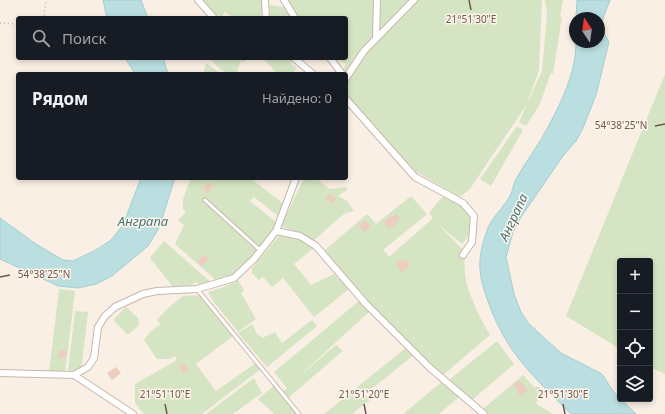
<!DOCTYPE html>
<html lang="ru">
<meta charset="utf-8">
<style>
body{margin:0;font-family:"Noto Sans",sans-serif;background:#242831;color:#f1f3f6}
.controls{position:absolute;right:12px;bottom:12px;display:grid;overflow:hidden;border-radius:4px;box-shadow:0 2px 6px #0003}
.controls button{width:36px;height:36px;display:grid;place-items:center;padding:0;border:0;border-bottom:1px solid #363941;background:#171b24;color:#f1f3f6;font:20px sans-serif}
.compass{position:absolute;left:569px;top:12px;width:36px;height:36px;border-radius:50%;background:#171b24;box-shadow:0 2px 6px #0003;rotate:347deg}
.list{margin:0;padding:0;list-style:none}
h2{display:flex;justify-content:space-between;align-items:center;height:52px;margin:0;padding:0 16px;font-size:17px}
h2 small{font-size:13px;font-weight:400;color:#9ea1a6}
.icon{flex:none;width:22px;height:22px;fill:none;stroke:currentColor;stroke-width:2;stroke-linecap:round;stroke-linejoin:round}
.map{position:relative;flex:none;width:665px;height:414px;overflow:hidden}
.search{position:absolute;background:#171b24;box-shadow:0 2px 6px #0003;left:16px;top:16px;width:332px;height:44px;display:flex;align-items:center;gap:10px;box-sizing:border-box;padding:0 14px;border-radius:4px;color:#9ea1a6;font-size:15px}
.panel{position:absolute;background:#171b24;box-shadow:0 2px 6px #0003;left:16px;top:72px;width:332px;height:108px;border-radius:4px}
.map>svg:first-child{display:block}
.green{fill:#d5e5c4}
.water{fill:#bbdfe1;stroke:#a2ced1}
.building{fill:#eccdbf}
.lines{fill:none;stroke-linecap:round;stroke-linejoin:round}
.service-casing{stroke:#c9b7ac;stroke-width:5}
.minor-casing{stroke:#c9b7ac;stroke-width:8}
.path{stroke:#d0b0a2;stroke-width:1.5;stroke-dasharray:1 3;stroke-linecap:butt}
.service{stroke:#fff;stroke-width:3}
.minor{stroke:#fff;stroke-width:6}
.ticks{fill:none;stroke:#6f564c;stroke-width:1.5}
.labels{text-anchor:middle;stroke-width:3;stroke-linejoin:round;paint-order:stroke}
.water-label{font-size:13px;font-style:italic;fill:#46767a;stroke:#fdf4ea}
.ticks-label{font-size:10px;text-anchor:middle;fill:#6f564c;stroke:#fdf4ea;stroke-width:3;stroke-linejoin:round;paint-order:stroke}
</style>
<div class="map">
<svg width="665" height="414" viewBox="0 0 665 414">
<rect width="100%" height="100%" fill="#faefe4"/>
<path class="green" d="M 203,0 L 263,0 L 261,18 L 234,18 L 225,12 L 221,17 L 208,9 Z
M 281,0 L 542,0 L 539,70 L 527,104 L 470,189 L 461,196 L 457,195 L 415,171 L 346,96 L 346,74 L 341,74 L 346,64 L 337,58 L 346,58 L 346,18 L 271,18 L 269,5 L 284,7 Z
M 545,0 L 563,0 L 560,17 L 562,17 L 553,74 L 551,73 L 539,106 L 526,126 L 519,122 L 542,71 L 547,14 Z
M 209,58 L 247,58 L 245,62 L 241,61 L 236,74 C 224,74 217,67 209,58 Z
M 263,58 L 292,58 L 294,59 L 290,63 L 297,68 L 292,74 L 277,74 Z
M 206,63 L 221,74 L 203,74 Z
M 665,74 L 665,374 L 650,367 L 650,261 L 620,261 L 620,349 L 566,316 Z
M 517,126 L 523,130 L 491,186 L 480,179 Z
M 191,178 L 250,178 L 284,204 L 279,217 L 254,197 L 250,201 L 276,222 C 269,238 237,282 218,282 L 175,244 L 184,225 L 178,220 L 186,212 L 183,209 L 183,199 Z
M 304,178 L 316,178 L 329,189 L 346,187 L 347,190 L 338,196 L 347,201 L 354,211 L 344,214 L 313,241 L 301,234 L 281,226 Z
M 447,191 L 470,209 C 473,224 473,232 462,244 L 438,224 L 465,252 C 465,257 464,267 465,273 C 466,291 481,320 490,335 L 442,376 L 359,293 L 325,250 L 367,214 L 376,224 L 411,196 L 427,214 L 383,250 L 389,257 L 433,218 L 429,213 Z
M 286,235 L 297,238 L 314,248 L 294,264 L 311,285 L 334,274 L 349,289 L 314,317 L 283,278 L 272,287 L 263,277 L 259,280 L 252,273 L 252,268 L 278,237 Z
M 164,241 L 214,285 L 202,287 L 196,282 L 189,287 L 174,288 L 150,258 Z
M 238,280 L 244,290 L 241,293 L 256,319 L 238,332 L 213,301 L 208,292 L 224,287 Z
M 59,289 L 75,291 L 65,374 L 49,373 Z
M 201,295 L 233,336 L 196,364 L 216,391 L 257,362 L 262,368 L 202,414 L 144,414 L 135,403 L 135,384 L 177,360 L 175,356 L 169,359 L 157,359 L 144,340 L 149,333 L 159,325 L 161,326 L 157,320 L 169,307 L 183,296 Z
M 360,300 L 370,311 L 295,380 L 336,345 L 343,351 L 288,398 L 301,414 L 274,414 L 258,399 L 277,383 L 283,391 L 287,388 L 274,372 Z
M 126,307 L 138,318 L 139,325 L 128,335 L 113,320 Z
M 75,311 L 88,312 L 81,371 L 68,370 Z
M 312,320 L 317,326 L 267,367 L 238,333 L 252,324 L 258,336 L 260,335 L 262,338 L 275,332 L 282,343 Z
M 497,341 L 514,364 L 472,400 L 449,380 Z
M 408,346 L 414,355 L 365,394 L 370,400 L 353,413 L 356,414 L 324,414 Z
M 523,375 L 534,387 L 540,387 L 537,402 L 535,403 L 553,414 L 486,414 L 482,410 Z
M 254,378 L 262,393 L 233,414 L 206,414 Z
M 443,381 L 460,396 L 439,414 L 403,414 Z"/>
<path class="water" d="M 103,0 L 141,0 L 148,18 L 107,18 Z
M 577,0 L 610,0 L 603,18 L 601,28 L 609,42 L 596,95 L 583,128 L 576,141 L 563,156 L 521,217 L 513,232 L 506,257 L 514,294 L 521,312 L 529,324 L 561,353 L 602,374 L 613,391 L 636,414 L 571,414 C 535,378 507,354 489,304 C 478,275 476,259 488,228 C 493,216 504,207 510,196 C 513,191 513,184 516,179 C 526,161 539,145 548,127 C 562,101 576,72 576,42 L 599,42 L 599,18 L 576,18 Z
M 125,58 L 163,58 L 168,74 L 135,74 Z
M 141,178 L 175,178 L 159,228 L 148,246 L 112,276 L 96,284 L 78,288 L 58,286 L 0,259 L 0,218 L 36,244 L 63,260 L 73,261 L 96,250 L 111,240 L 123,225 Z"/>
<path class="building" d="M 208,182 L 213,186 L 208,193 L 203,189 Z
M 330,194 L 336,199 L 332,204 L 325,198 Z
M 396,214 L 400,219 L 393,227 L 392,226 L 388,229 L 383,222 Z
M 365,220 L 371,227 L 364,232 L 359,225 Z
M 204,254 L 209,259 L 202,266 L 197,261 Z
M 401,259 L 404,262 L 406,260 L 410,265 L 402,272 L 396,264 Z
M 59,350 L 67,351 L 65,358 L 58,357 Z
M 184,363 L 189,371 L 183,374 L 179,366 Z
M 116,367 L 121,373 L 112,380 L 107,373 Z
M 519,380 L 528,390 L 520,396 L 514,384 Z"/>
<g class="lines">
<g class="service-casing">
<path id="service" d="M 205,200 L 261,251
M 197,289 L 299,414"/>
</g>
<g class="minor-casing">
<path id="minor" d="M 198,0 L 214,18
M 265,0 L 266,18
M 284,0 L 295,18
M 376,39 L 377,0
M 294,58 L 313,74
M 330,58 L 342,74
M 346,78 L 364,51 L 414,0
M 346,99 L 415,177 L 463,203 L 474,216 L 472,242 L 463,255
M 276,231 L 300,236 L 316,246 L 366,304 L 429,367 L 484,414
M 0,373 L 74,375 L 88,367 L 94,358 L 98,327 L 105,316 L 115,307 L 143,294 L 157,291 L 197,289 L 234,278 L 254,259 L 276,231 L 296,178
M 74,375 L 133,414"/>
</g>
<path class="path" d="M 41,18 L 44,16 L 46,0
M 0,23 L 18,24"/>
<use href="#service" class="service"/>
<use href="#minor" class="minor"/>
</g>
<path class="ticks" d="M 469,0 L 471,10M 655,126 L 665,124M 0,277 L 10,275M 165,404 L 167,414M 364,404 L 366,414M 563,404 L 565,414"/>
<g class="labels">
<g class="water-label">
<text transform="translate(513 217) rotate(-65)" y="5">Анграпа</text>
<text x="143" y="226">Анграпа</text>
</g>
</g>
<g class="ticks-label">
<text x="471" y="23">21°51'30"E</text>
<text x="621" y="129">54°38'25"N</text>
<text x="44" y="278">54°38'25"N</text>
<text x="165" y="398">21°51'10"E</text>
<text x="364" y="398">21°51'20"E</text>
<text x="563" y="398">21°51'30"E</text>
</g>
</svg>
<div class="controls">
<button>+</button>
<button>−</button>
<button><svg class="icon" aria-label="locate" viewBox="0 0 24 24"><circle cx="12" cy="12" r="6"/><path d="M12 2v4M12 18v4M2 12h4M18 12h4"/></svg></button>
<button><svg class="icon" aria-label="layers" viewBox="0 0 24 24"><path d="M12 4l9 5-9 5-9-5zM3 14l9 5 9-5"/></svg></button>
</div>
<svg class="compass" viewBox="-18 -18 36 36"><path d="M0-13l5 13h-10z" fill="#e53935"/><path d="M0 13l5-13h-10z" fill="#9ea1a6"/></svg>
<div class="search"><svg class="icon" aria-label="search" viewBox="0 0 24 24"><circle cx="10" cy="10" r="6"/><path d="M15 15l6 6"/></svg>Поиск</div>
<section class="panel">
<h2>Рядом<small>Найдено: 0</small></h2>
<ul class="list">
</ul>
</section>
</div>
